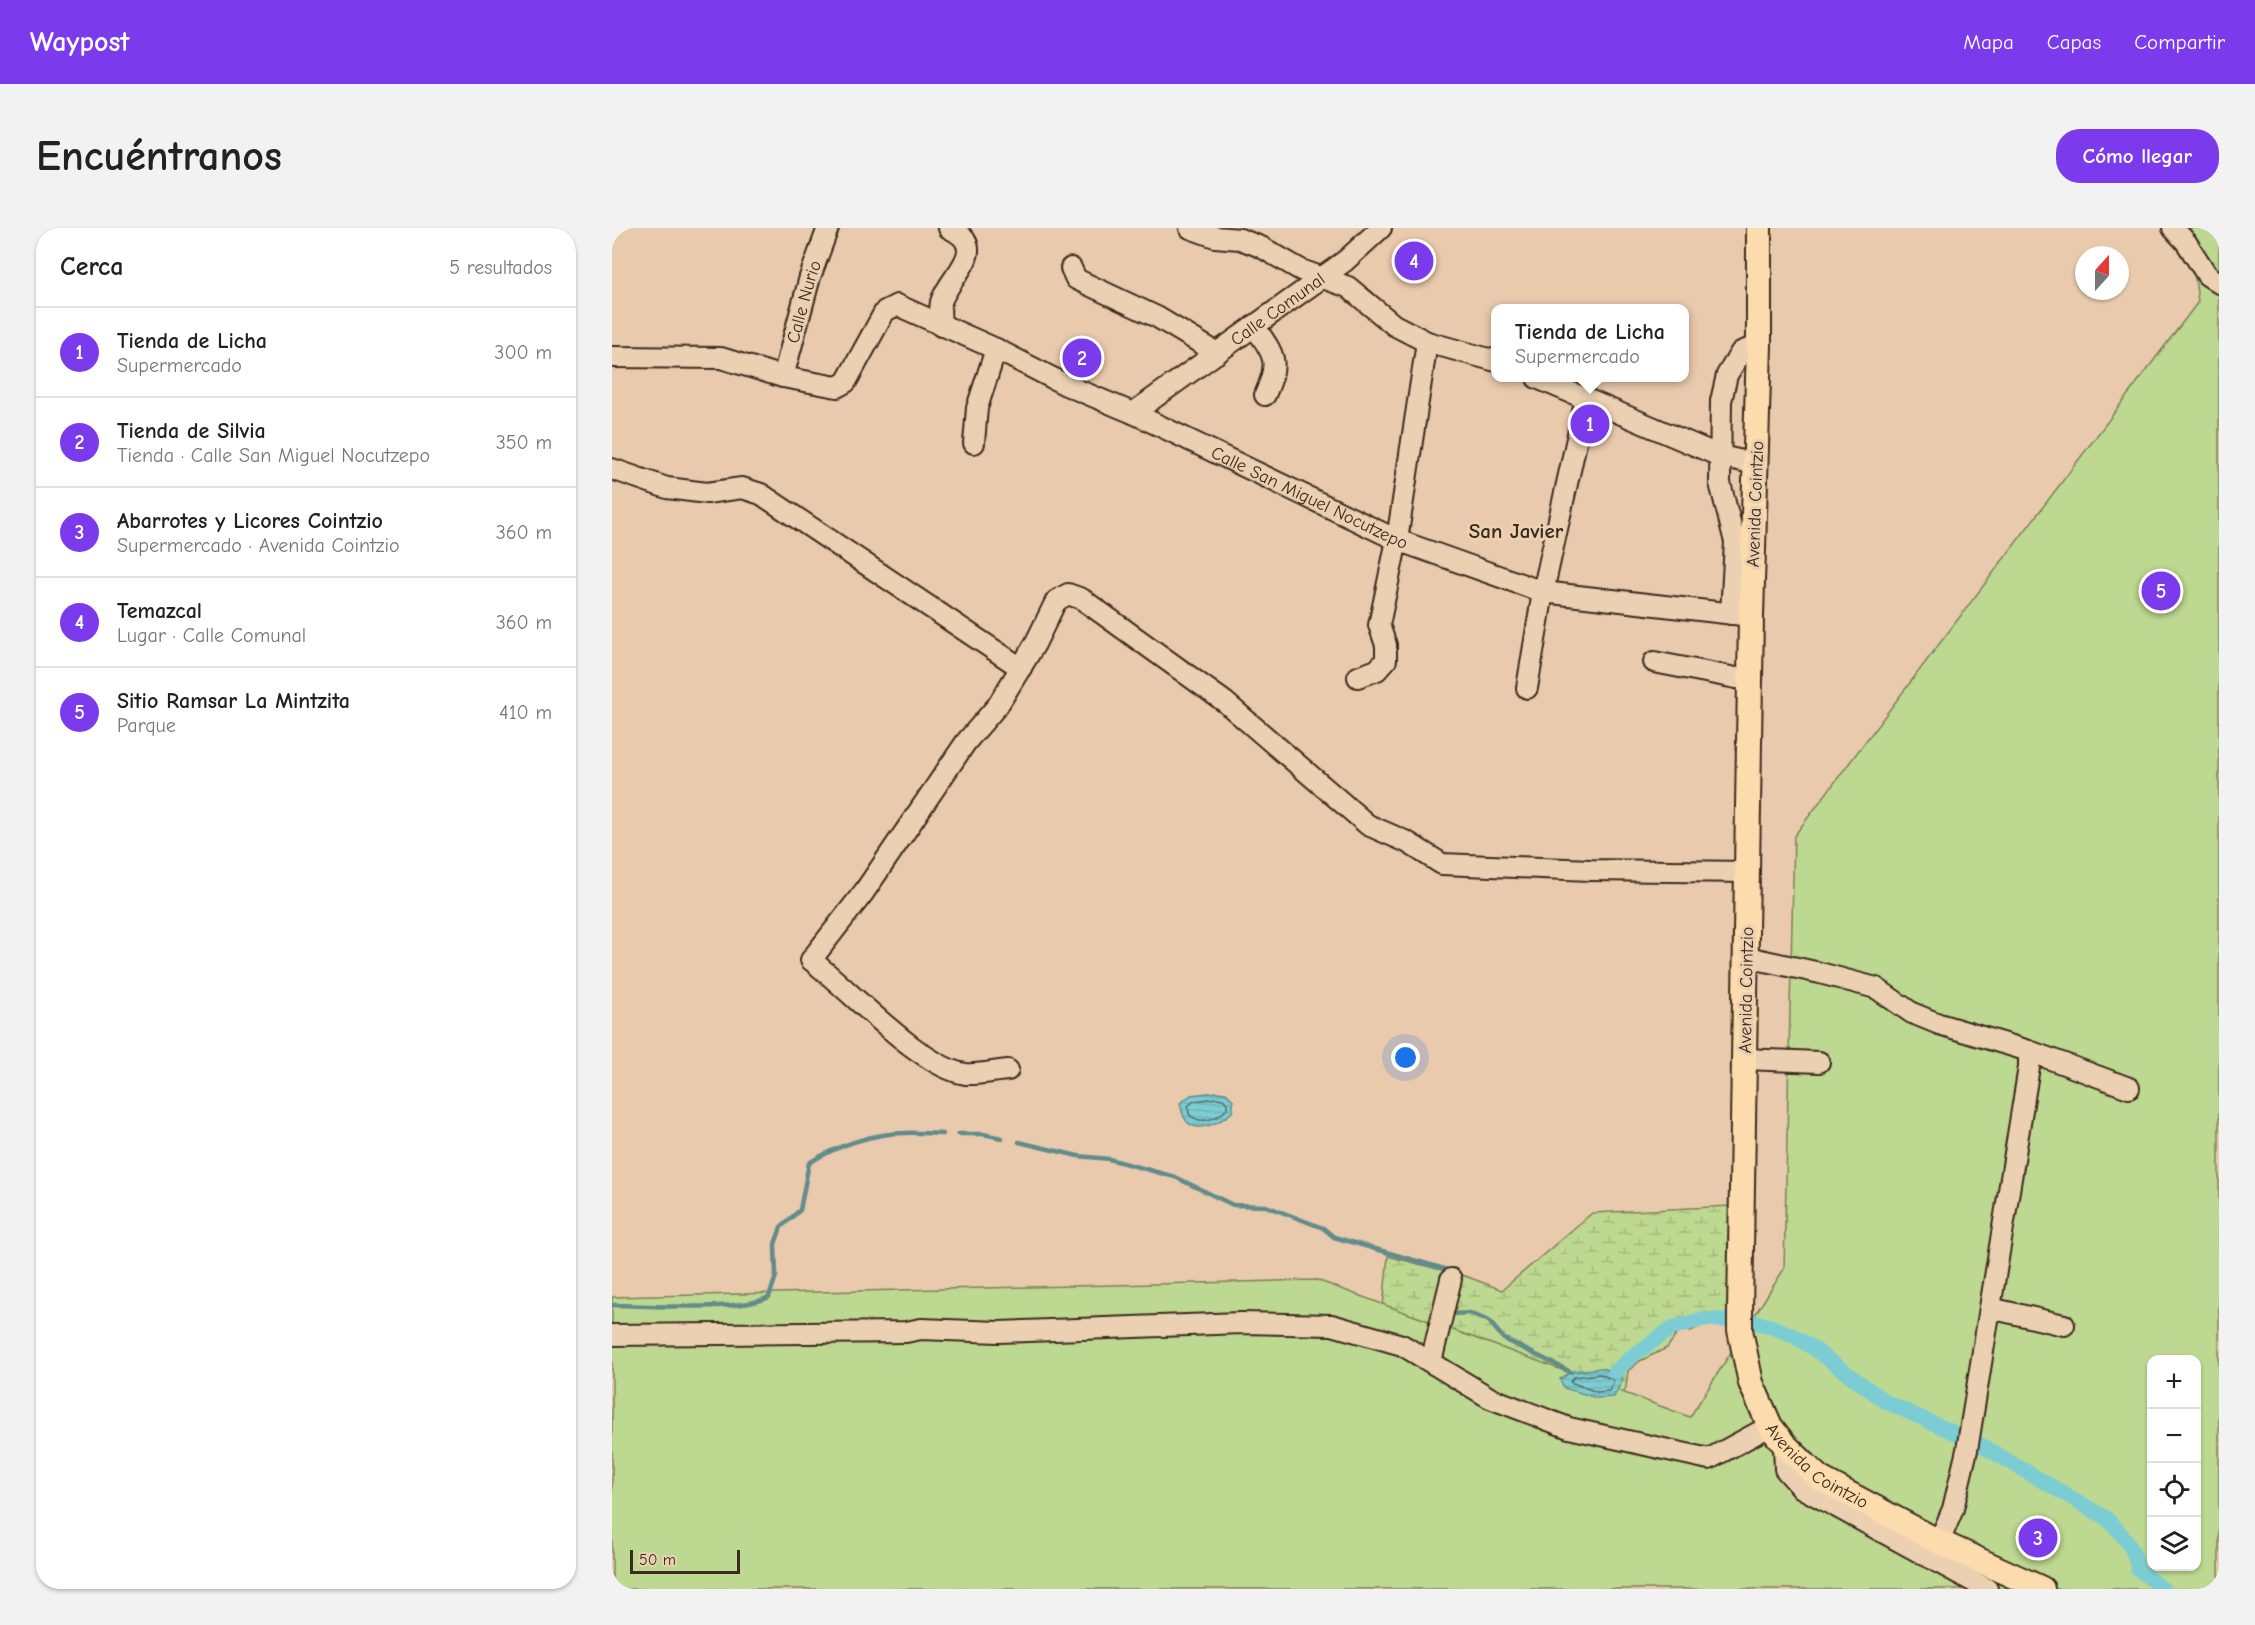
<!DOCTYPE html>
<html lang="es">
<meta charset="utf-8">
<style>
body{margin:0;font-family:"Comic Neue",sans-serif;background:#f2f2f2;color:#222}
.controls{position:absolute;right:18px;bottom:18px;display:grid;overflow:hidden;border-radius:12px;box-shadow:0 2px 4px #0004}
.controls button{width:54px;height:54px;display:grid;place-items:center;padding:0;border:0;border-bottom:2px solid #e0e0e0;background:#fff;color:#222;font:30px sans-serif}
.compass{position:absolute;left:1463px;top:18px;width:54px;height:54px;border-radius:50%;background:#fff;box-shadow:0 2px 4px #0004;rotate:21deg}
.scale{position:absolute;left:18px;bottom:15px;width:110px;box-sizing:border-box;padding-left:6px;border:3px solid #3b2a1e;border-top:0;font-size:16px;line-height:21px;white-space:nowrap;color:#3b2a1e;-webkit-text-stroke:4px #ebd0b2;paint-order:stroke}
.you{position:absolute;left:794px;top:830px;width:21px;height:21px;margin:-15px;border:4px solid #fff;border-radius:50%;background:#1a73e8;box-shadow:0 0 0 9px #1a73e833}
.badge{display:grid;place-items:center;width:39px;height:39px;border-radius:50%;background:#7c3aed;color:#fff;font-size:20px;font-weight:700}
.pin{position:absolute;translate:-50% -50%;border:3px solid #fff;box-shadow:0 2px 6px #0006}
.popup{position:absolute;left:879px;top:76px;width:198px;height:78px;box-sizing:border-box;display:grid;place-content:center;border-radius:12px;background:#fff;filter:drop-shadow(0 2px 4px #0005);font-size:20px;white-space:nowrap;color:#767676}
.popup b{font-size:22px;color:#222}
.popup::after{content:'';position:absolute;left:50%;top:100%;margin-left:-12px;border:12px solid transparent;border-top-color:#fff}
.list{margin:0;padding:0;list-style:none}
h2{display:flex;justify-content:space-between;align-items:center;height:78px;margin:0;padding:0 24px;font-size:26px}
h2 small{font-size:20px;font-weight:400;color:#767676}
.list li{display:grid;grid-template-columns:39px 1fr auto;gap:18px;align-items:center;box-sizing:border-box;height:90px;padding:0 24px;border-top:2px solid #e0e0e0}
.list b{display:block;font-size:22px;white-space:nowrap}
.list p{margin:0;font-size:20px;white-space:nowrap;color:#767676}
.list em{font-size:20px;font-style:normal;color:#767676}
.icon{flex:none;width:33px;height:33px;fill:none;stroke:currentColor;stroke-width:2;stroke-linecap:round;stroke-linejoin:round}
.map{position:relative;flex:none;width:1607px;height:1361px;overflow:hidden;border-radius:24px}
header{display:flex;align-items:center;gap:36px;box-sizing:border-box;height:84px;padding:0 30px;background:#7c3aed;color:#fff}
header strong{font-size:28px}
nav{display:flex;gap:33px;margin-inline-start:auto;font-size:21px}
.intro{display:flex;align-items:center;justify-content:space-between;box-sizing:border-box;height:144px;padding:0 36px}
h1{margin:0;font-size:42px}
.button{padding:15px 27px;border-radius:24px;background:#7c3aed;color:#fff;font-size:21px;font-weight:700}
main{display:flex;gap:36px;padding:0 36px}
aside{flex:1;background:#fff;border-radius:24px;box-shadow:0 2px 4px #0004}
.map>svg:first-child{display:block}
.wetland{fill:url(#wetland-marsh);stroke:#7c8157;stroke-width:1.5}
.park{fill:#bdd890;stroke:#7c8157;stroke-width:1.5;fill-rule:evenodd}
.water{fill:url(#water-rules);stroke:#628c8b;stroke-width:1.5}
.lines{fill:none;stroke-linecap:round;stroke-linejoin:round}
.shore{stroke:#556b66;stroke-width:1.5}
.stream{stroke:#628c8b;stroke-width:4.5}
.canal{stroke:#7ccdd3;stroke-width:15}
.minor-casing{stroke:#3b2a1e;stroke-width:24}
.major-casing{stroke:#3b2a1e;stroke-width:28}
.minor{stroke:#ebd0b2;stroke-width:20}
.major{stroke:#fcdcac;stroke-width:24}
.labels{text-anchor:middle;stroke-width:6;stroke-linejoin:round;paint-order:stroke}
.street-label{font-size:18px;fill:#3b2a1e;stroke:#ebd0b2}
.quarter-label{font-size:21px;font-weight:bold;fill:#3b2a1e;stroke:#ebd0b2}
</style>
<header>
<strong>Waypost</strong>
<nav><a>Mapa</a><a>Capas</a><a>Compartir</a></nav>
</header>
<div class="intro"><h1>Encuéntranos</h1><a class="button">Cómo llegar</a></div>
<main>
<aside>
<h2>Cerca<small>5 resultados</small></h2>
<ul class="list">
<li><span class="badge">1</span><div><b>Tienda de Licha</b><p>Supermercado</p></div><em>300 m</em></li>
<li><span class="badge">2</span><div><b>Tienda de Silvia</b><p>Tienda · Calle San Miguel Nocutzepo</p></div><em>350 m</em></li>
<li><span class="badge">3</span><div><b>Abarrotes y Licores Cointzio</b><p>Supermercado · Avenida Cointzio</p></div><em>360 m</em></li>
<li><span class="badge">4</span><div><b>Temazcal</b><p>Lugar · Calle Comunal</p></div><em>360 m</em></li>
<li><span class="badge">5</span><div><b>Sitio Ramsar La Mintzita</b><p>Parque</p></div><em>410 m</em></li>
</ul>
</aside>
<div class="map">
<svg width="1607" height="1361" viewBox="0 0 1607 1361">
<defs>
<pattern id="wetland-marsh" width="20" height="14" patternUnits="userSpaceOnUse" patternTransform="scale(1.5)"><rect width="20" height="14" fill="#bdd890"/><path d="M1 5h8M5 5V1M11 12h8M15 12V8" fill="none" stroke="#a3ba7c"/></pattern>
<pattern id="water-rules" width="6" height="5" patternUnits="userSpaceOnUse" patternTransform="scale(1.5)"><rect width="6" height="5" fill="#7ccdd3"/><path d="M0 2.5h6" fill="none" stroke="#6cb0b5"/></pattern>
</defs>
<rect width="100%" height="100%" fill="#eacaad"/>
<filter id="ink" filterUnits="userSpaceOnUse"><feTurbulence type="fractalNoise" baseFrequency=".0167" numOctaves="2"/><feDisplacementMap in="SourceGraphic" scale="12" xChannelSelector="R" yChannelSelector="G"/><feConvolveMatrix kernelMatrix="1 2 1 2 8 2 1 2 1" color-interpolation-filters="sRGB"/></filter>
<g filter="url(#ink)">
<path class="wetland" d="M 1118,978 L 1118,1098 L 1093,1096 L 1079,1103 L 1067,1103 L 1055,1120 L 1028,1133 L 1016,1143 L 1014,1159 L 1006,1179 L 769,1098 L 776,1028 L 856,1049 L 890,1062 L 980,985 Z"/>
<path class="park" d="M 1577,0 L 1607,0 L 1607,1361 L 0,1361 L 0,1069 L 705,1052 L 1078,1189 L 1172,1041 L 1182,608 L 1586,74 ZM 1540,1132 L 1584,1132 L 1584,1338 L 1540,1338 Z"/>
<path class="water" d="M 605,864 L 614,865 L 621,872 L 621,883 C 611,893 582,910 572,889 C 570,885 569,879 568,875 L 579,867 Z
M 989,1140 L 1003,1144 L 1011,1151 L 1002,1169 L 985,1170 L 952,1160 L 948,1151 L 959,1144 Z"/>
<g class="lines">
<path class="shore" d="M 605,870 L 611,871 L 615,875 L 615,881 C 605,891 588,898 577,886 L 576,878 L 582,873 Z
M 988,1146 L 1002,1152 L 997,1163 L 985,1164 L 958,1154 L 962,1149 Z"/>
<path class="stream" d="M 346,906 L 371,906 L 390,910
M 407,914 L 466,928 L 497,931 L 563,949 L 621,977 L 654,978 L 711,1000 L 722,1009 L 836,1042 L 835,1047
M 0,1077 C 36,1077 129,1084 157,1069 L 164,1048 L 163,1016 L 169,999 L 188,982 L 197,935 C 224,918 261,905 293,905 C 306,904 318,906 331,906
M 840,1086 L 858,1085 L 877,1093 L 892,1111 L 959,1144"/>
<path class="canal" d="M 1003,1144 L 1019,1129 L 1060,1100 L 1091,1091 L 1144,1094 L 1163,1100 L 1178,1106 L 1201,1120 L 1274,1174 L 1369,1217 L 1494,1290 C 1510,1305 1522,1319 1526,1341 L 1551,1361"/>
<g class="minor-casing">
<g id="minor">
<path d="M 578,0 L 603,9 L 628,11 L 649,19 L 689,42 L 736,59 L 782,97 L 815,114 L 884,133"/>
<path d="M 1561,0 L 1574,14 L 1595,47 L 1607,55"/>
<path d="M 459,40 L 464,51 L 545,89 L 605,125"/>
<path d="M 329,98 C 329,91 327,82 329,74 C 338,46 380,21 337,0"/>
<path d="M 642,98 C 663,128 668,133 653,167"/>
<path id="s1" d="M 0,129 L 109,130 L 171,149 L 225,159 L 234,154 L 273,83 L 285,77 L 384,121 L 454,157 L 521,185 L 785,312 L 931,364 L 1139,388"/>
<path id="s2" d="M 171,149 L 198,49 L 216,0"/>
<path d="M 925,150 L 1108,228 L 1144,236"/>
<path id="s3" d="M 521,185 L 733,33 L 769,0"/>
<path d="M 362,215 L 365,180 L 384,121"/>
<path d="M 0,241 L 55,260 L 95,265 L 130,260 L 149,266 L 409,440"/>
<path d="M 1119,386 L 1123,314 L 1108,255 L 1109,173 L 1115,147 L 1129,124 L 1147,117"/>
<path d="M 1042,434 L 1124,450 L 1138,449"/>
<path d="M 746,449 L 765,442 L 774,432 L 774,417 L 767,397 L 785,312 L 815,114"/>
<path d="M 915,460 L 931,364 L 974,170"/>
<path d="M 1135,729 L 1208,745 L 1264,760 L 1300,785 L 1327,796 L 1417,823 L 1517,860"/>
<path d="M 1133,831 L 1207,834"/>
<path d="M 396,842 C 383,843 367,847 354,846 C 310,841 237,761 199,732 L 252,664 L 354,514 L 386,477 L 423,416 L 444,373 L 456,366 L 470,371 L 613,474 L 756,597 L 795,614 L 830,636 L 979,642 L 1136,644"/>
<path d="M 1378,1080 L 1452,1097"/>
<path d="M 0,1107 L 294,1104 L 309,1101 L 387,1104 L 629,1095 L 720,1097 L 790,1117 L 878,1170 L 957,1200 L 1097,1231 L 1158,1198"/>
<path d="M 819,1134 L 839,1051"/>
<path d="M 1172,1216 L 1173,1241 L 1190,1260 L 1375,1361"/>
<path d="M 1327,1314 L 1341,1281 L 1355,1222 L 1417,839 L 1417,823"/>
</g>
</g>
<g class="major-casing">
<g id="major">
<path id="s4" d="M 1147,0 L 1147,117 L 1139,388 L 1128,1085 L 1128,1102 L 1139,1155 L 1158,1198 L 1172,1216 L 1207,1250 L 1327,1314 L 1430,1361"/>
</g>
</g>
<use href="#minor" class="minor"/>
<use href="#major" class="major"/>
</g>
</g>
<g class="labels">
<g class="street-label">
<text dy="6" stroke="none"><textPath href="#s2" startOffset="78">Calle Nurio</textPath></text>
<text dy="6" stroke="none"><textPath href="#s3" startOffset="178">Calle Comunal</textPath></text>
<text dy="6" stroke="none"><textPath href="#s1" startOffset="789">Calle San Miguel Nocutzepo</textPath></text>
<text transform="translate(1143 276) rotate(-88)" y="6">Avenida Cointzio</text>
<text transform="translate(1134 762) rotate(-89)" y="6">Avenida Cointzio</text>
<text dy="6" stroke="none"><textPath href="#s4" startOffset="1266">Avenida Cointzio</textPath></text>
</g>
<g class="quarter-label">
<text x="904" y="310">San Javier</text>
</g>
</g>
</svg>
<div class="controls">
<button>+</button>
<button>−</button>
<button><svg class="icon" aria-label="locate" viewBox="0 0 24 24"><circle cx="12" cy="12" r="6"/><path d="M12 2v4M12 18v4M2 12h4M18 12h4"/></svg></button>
<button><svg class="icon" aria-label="layers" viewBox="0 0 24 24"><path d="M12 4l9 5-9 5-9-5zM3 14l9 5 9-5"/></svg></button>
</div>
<svg class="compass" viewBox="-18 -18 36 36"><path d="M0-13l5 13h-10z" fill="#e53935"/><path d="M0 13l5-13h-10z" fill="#767676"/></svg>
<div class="scale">50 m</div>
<div class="you"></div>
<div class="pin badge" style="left:978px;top:196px">1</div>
<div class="popup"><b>Tienda de Licha</b>Supermercado</div>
<div class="pin badge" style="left:470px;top:130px">2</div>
<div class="pin badge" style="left:1426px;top:1310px">3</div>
<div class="pin badge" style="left:802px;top:33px">4</div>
<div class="pin badge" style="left:1549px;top:363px">5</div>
</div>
</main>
